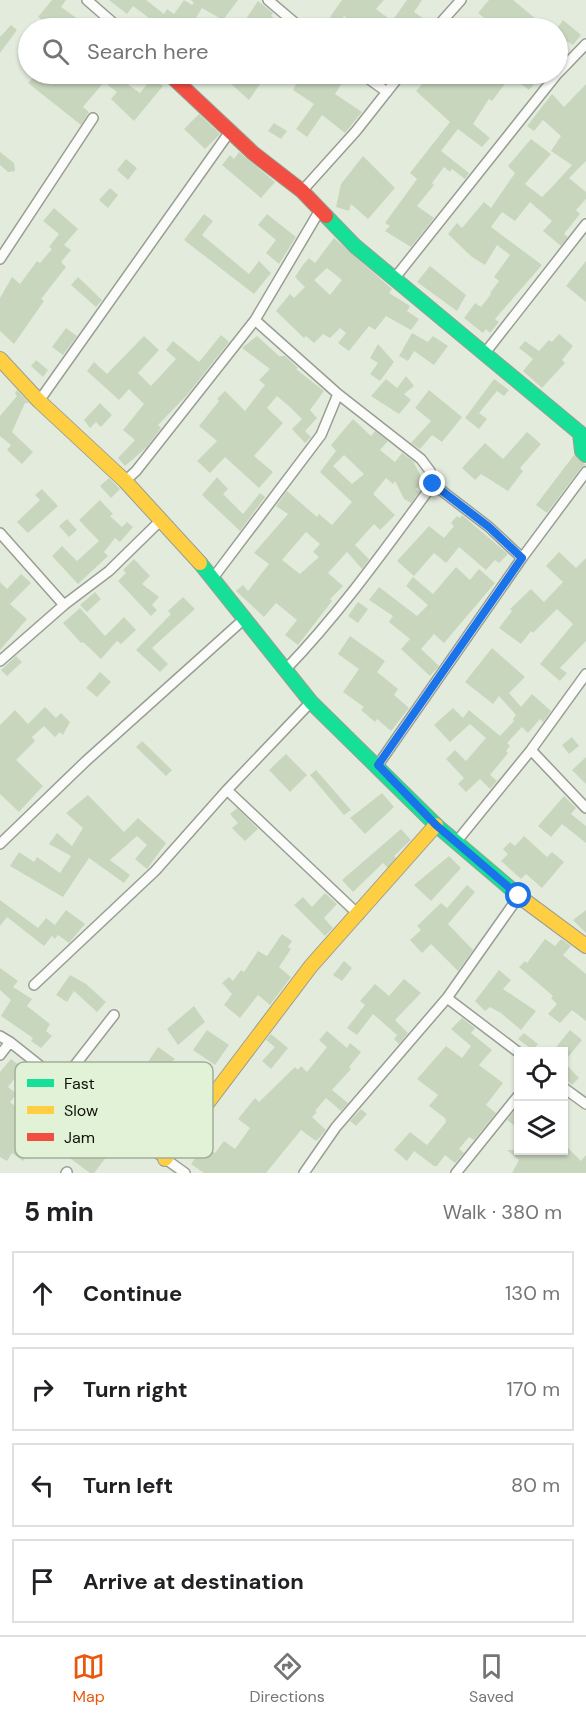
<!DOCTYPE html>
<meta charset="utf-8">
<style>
body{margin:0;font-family:"DM Sans",sans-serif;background:#f2f2f2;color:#202124}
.controls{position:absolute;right:18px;bottom:18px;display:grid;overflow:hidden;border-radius:0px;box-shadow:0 2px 4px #0004}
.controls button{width:54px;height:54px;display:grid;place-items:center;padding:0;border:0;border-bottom:2px solid #e0e0e0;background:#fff;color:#202124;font:30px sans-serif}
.stop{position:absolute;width:18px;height:18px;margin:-14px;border:4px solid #1a73e8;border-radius:50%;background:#fff}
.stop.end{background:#1a73e8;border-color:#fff;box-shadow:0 2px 6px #0008}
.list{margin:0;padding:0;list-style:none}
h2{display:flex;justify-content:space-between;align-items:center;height:78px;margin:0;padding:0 24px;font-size:26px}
h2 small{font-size:20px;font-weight:400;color:#757577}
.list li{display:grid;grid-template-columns:39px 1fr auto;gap:18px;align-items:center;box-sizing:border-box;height:84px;margin:0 12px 12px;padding:0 12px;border:2px solid #e0e0e0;border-radius:0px}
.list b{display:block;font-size:22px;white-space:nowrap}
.list em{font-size:20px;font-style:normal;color:#757577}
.icon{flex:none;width:33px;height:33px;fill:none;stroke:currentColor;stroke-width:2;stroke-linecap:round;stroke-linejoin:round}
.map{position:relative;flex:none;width:586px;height:1173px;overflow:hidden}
.search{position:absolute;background:#fff;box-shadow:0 2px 4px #0004;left:18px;right:18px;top:18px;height:66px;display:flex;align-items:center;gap:15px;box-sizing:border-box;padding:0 21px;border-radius:33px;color:#757577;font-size:22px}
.sheet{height:462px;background:#fff}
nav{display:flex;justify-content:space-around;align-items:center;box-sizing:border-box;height:84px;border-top:2px solid #e0e0e0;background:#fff;font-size:16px;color:#757577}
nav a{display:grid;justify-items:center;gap:3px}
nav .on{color:#ea580c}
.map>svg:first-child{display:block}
.building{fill:#c9d6be;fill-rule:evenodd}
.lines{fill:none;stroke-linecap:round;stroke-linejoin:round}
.street-casing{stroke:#989e93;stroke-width:12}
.fast-casing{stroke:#989e93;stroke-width:16}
.slow-casing{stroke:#989e93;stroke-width:16}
.jam-casing{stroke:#989e93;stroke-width:16}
.street{stroke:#fbfcfa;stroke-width:9}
.fast{stroke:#16e098;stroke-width:14}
.slow{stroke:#ffcf43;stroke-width:14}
.jam{stroke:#f24e42;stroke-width:14}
.route{stroke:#1a73e8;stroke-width:8}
.key{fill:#e2f2d6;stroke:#a2af99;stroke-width:1.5}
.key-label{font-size:16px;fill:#0e130a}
</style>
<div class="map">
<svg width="586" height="1173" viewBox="0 0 586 1173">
<rect width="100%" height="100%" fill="#e3ecdc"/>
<path class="building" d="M 52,0 L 66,0 L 61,7 L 79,20 L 72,28 L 55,28 L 38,17 Z
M 109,0 L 146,0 L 164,14 L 167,9 L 174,14 L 184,0 L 192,5 L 194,3 L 191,0 L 238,0 L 223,20 L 202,8 L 190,28 L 154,28 L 157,24 L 133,6 L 127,14 Z
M 342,0 L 384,0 L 376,9 L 392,21 L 407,0 L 422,0 L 414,12 L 431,24 L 427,28 L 412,28 L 405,24 L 403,28 L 360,28 L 344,16 L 339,23 L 330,17 Z
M 489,0 L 513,0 L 547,28 L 531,28 L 528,25 L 525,28 L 497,28 L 478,13 Z
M 258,1 L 273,13 L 271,16 L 289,28 L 240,28 Z
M 563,20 L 581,35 L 573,45 L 567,41 L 558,50 L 558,27 Z
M 11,25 L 17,30 L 0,53 L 0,37 Z
M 36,74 L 113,74 L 140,93 L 152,78 L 163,86 L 134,121 L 111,99 L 117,92 L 104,82 L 83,107 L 89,112 L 81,125 L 28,83 Z
M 238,74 L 267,74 L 249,100 L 230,83 Z
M 280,74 L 325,74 L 333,77 L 342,83 L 335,94 L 362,112 L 345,133 L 322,115 L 307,137 L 296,129 L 314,104 L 293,90 L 296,84 Z
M 431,74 L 535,74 L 540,77 L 529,90 L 511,76 L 492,101 L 489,99 L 473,124 L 490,138 L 482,147 L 458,129 L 441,151 L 469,173 L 465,179 L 452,169 L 450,172 L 444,167 L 432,183 L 434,185 L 417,206 L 434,218 L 411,247 L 385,231 L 390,226 L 385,223 L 417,179 L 410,173 L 450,122 L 416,91 Z
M 586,84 L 586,161 L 569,178 L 586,192 L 586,199 L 576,210 L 580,214 L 564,234 L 568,237 L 561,246 L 543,231 L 552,221 L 530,202 L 515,221 L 502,212 L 491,227 L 542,265 L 495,319 L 499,322 L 490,333 L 486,329 L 483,333 L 464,318 L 475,303 L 481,307 L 491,294 L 490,293 L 499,281 L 494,277 L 510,255 L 497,245 L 485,265 L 472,257 L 448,234 L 457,223 L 462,228 L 484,202 L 491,208 L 515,173 L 508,166 L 531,139 L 551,154 L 525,184 L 542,197 L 551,188 L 572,165 L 551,151 L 561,136 L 543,120 L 534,131 L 527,126 L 552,94 L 564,107 Z
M 199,114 L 220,134 L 205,149 L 184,129 Z
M 274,123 L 287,131 L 281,139 L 268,131 Z
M 0,152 L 14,163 L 15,171 L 8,172 L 0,165 Z
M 239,152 L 275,182 L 261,198 L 222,165 L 230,155 L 234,159 Z
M 363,156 L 395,188 L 368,219 L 351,204 L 349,211 L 336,207 L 341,184 Z
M 126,159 L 137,168 L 128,180 L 117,170 Z
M 110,188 L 118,195 L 108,208 L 99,200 Z
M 54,208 L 78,229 L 64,245 L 71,250 L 61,262 L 66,267 L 41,299 L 44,301 L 14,344 L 0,331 L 0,298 L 12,277 L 20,284 L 37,261 L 40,263 L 52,249 L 49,247 L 59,234 L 43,221 Z
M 204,214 L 213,221 L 202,235 L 249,274 L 259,261 L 271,273 L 254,294 L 184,240 Z
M 267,214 L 296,237 L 279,264 L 266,253 L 276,240 L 258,225 Z
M 334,238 L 392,289 L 389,293 L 410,306 L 407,311 L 419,319 L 411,330 L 386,316 L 375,330 L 369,326 L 349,351 L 338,343 L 346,333 L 340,328 L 330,338 L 323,334 L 314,343 L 306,336 L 304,338 L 276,311 L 290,294 L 294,298 L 305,287 L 295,277 L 302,266 L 309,258 L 315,263 ZM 327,268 L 342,280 L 330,295 L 314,280 Z
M 586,261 L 586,302 L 566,286 Z
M 430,266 L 466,295 L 457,311 L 417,282 Z
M 78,277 L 102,300 L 96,307 L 71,285 Z
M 66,328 L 77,336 L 63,355 L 52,347 Z
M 412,333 L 428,342 L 433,336 L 448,346 L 434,365 L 414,351 L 408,361 L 399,356 Z
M 559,334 L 573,346 L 562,360 L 565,363 L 542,388 L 523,371 L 533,359 L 519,348 L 525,341 L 539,351 L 549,340 L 552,342 Z
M 221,335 L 229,342 L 187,395 L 158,425 L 161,428 L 147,447 L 125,466 L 118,458 L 135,440 L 123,430 L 144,404 L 129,389 L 119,400 L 87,371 L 94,362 L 107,374 L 144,336 L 159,350 L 138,373 L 151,386 L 176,359 L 166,350 L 173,341 L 199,362 Z
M 257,336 L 279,356 L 285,356 L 298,368 L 296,369 L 324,391 L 310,410 L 317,418 L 305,431 L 311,437 L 305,443 L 292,429 L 302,419 L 291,408 L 277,396 L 267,408 L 283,423 L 254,456 L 273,472 L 259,488 L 225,457 L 210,473 L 197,461 L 217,441 L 199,426 L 219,401 L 217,399 L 225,391 L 245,411 L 265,385 L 259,380 L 270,369 L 242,348 Z
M 378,344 L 394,362 L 380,381 L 370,374 L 378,363 L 370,358 Z
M 36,360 L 48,370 L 43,377 L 31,366 Z
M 406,376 L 414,386 L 404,394 L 411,400 L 399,414 L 371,396 L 386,379 L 397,388 Z
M 494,379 L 509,390 L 504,396 L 497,391 L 479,413 L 487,419 L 479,429 L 465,418 Z
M 17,390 L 29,403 L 25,403 L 12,432 L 33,452 L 22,464 L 7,450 L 11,445 L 0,436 L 0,416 L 17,396 L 15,393 Z
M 429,390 L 462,417 L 442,442 L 432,435 L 420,449 L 411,443 L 431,421 L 415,408 Z
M 100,403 L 112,415 L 101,427 L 96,422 L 90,428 L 84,420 Z
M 353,419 L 371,436 L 375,431 L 388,441 L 380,450 L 395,462 L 402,453 L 413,461 L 425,484 L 415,489 L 419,492 L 411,503 L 404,499 L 395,481 L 393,484 L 386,478 L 373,494 L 395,515 L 380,530 L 374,524 L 355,545 L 369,559 L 362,569 L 347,552 L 328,573 L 343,586 L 330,599 L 332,601 L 298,645 L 285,635 L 297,620 L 276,603 L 264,617 L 236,591 L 243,585 L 248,591 L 269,564 L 254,553 L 288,514 L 276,506 L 287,491 L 317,517 L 319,514 L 332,525 L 352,502 L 320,472 L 336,451 L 331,445 ZM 344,455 L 364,474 L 352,484 L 333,466 ZM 306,532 L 320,544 L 313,552 L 319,557 L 300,574 L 282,560 Z
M 527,432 L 541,444 L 520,468 L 523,471 L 508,491 L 481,474 L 475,480 L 462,468 L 485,443 L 503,459 Z
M 574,455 L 586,465 L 581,468 L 547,513 L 536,505 Z
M 217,477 L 228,489 L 223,494 L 243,514 L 260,493 L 265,497 L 240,531 L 202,495 Z
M 109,478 L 120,489 L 111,498 L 100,486 Z
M 42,489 L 58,506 L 28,533 L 17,522 L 40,500 L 35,495 Z
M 100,500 L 113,514 L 110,516 L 122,527 L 127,522 L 133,527 L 120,542 L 115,538 L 104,552 L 108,556 L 78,584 L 52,556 L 62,546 L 77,561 L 99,541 L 79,520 Z
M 462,515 L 508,554 L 499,563 L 495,560 L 486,570 L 459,547 L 446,563 L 434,553 L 414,576 L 397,561 L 429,526 L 444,538 L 454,526 L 451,523 L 457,516 L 460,518 Z
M 67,519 L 77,530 L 69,537 L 59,526 Z
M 559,552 L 576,568 L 586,558 L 586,641 L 560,668 L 567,673 L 560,681 L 540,664 L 573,624 L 557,609 L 533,633 L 531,631 L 521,644 L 499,628 L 512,611 L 510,609 L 531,589 L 544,602 L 563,582 L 546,566 Z
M 134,559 L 150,576 L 142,584 L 159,597 L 152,605 L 157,610 L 151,616 L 118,581 L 126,573 L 123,570 Z
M 456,567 L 470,580 L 479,569 L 495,583 L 444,643 L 434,634 L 421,649 L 439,666 L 430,676 L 401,649 L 410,639 L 389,622 L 393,616 L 369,600 L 379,587 L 417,616 L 428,605 L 406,586 L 413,577 L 433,594 Z
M 21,574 L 31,583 L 10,604 L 27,619 L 0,650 L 0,582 L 7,589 Z
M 95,592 L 101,599 L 87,612 L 80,605 Z
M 183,597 L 195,609 L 152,648 L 168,664 L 160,672 L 136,650 L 171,614 L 168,611 Z
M 358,602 L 368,609 L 358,623 L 348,616 Z
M 80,608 L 105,636 L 124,617 L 136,630 L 121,644 L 117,641 L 101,659 L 83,642 L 81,643 L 63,623 Z
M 350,636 L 385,661 L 377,672 L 398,689 L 394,695 L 409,708 L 391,731 L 377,719 L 375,722 L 361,710 L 364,707 L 343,692 L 359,669 L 338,654 Z
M 492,648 L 525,677 L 509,693 L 521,707 L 532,694 L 551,711 L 543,722 L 540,719 L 528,733 L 522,727 L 507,743 L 510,746 L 506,751 L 508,753 L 490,775 L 497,781 L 490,789 L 480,779 L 466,792 L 458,784 L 464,778 L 446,759 L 455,750 L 466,761 L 486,738 L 470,724 L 450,742 L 434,725 L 453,708 L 463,718 L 469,710 L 500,736 L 514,721 L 513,719 L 516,715 L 499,696 L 493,704 L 465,682 Z
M 16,656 L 22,662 L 7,676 L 1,670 Z
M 100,672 L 111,682 L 97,697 L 86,688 Z
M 45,707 L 56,718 L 61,713 L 70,722 L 63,735 L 60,732 L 55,737 L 44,726 L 32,737 L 35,741 L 16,760 L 43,786 L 19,812 L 0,794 L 0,725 L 15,710 L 28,724 Z
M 572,737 L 579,746 L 569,754 L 562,745 Z
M 142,741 L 172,770 L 166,776 L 136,747 Z
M 286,754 L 307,775 L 290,792 L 269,770 Z
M 586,757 L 586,784 L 572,770 Z
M 316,770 L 351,810 L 344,815 L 310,775 Z
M 382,793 L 394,807 L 365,834 L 350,818 Z
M 88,795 L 124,832 L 138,818 L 166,843 L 147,869 L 135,859 L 147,845 L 137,836 L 110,860 L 130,875 L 124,883 L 89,858 L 63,897 L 10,866 L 19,852 L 34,862 L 37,857 L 60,873 L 71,856 L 49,844 L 57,833 L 72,846 L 83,828 L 66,813 Z
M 564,796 L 576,808 L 571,814 L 586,826 L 586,843 L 562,824 L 551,837 L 538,826 Z
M 237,808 L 258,829 L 245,841 L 232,828 L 238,823 L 230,814 Z
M 401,829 L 411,840 L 394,856 L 396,858 L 388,868 L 383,863 L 353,892 L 342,880 Z
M 524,836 L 547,857 L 552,852 L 564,862 L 542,888 L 526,874 L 521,879 L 501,861 L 508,854 L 503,849 L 510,842 L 515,846 Z
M 449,856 L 461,868 L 431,901 L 414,885 Z
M 467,885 L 475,892 L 448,924 L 473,950 L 458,971 L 431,944 L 422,953 L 410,940 L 421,930 L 417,926 L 441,903 L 447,908 Z
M 325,893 L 337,904 L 324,918 L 333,928 L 325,936 L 294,905 L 303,897 L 312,907 Z
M 0,900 L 38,928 L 46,918 L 55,925 L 66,910 L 85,924 L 69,943 L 58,935 L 55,939 L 52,936 L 44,946 L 7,917 L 0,926 Z
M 586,910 L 586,933 L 573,920 Z
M 282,934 L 292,941 L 288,947 L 291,949 L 279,967 L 291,977 L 270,1005 L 258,995 L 240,1018 L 224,1005 L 232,994 L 222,983 L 229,977 L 233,981 L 241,970 L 244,972 L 258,951 L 267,956 Z
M 545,939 L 555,946 L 561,939 L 571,946 L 563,955 L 586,974 L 586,1021 L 572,1010 L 560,1023 L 548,1014 L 557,1004 L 551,998 L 553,996 L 519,967 L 525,961 L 527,963 Z
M 344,961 L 352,968 L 342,981 L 333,975 Z
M 0,968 L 18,981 L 13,987 L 32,999 L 27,1006 L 50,1024 L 46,1031 L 52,1036 L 41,1048 L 31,1041 L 33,1038 L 1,1016 L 11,1000 L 0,990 Z
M 499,970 L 511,980 L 503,989 L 536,1011 L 521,1030 L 501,1013 L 490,1007 L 485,1011 L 475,1001 Z
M 70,975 L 86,984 L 106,1002 L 97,1012 L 74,991 L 67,1002 L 56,995 Z
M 404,979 L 421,993 L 395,1020 L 408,1033 L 399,1044 L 394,1039 L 397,1035 L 373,1014 L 357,1035 L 347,1028 L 365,1005 L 360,1001 L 375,984 L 389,996 Z
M 194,1006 L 205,1022 L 178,1045 L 167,1029 Z
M 462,1018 L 475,1028 L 471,1033 L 492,1050 L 479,1065 L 503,1083 L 486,1105 L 496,1113 L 474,1140 L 469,1137 L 459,1149 L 464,1153 L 455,1163 L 445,1155 L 437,1166 L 434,1166 L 414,1151 L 407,1161 L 394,1150 L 410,1132 L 427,1145 L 446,1122 L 445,1118 L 429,1106 L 438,1095 L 417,1079 L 446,1046 L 462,1058 L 471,1046 L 451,1029 Z
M 207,1030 L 229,1045 L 215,1065 L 193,1050 Z
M 570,1030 L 582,1040 L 564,1062 L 564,1052 L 552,1052 Z
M 327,1031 L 347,1048 L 350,1043 L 361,1052 L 349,1067 L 351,1069 L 332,1090 L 348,1103 L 341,1111 L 326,1098 L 315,1111 L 317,1112 L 312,1117 L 326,1130 L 321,1136 L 316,1141 L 301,1130 L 266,1173 L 204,1173 L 191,1164 L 204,1145 L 215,1153 L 224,1141 L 235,1149 L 250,1128 L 238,1119 L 255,1098 L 259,1102 L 295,1067 L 298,1070 L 301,1066 L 307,1072 L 327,1047 L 319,1040 Z
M 524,1033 L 538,1044 L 533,1050 L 518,1039 Z
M 271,1034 L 288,1048 L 271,1069 L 262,1061 L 275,1047 L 266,1040 Z
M 158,1047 L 175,1059 L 169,1066 L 205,1092 L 197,1102 L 195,1101 L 184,1118 L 182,1117 L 163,1144 L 156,1139 L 173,1115 L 172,1111 L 160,1104 L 145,1123 L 151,1127 L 146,1134 L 109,1107 L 138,1068 L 142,1071 Z
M 11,1059 L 23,1068 L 8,1087 L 17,1094 L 10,1102 L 27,1116 L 50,1088 L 59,1095 L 49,1107 L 70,1122 L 49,1147 L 40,1140 L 23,1161 L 12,1153 L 7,1161 L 0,1157 L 0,1072 Z
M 564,1062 L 579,1078 L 572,1085 L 564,1077 Z
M 519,1106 L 519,1129 L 507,1120 Z
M 361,1109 L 367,1114 L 356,1126 L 350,1121 Z
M 86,1130 L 114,1147 L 94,1173 L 90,1173 L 67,1156 Z
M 564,1144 L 581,1161 L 586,1155 L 586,1173 L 512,1173 L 519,1160 L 507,1150 L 564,1150 Z"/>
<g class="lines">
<g class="street-casing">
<path id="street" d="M 87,0 L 119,28
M 268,0 L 301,28
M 436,28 L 461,0
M 558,73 L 586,44
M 362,74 L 387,92
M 302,191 L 356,131 L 401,74
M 0,259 L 93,118
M 394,279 L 557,74
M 255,320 L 338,394 L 421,459 L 430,471 L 433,484 L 489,527 L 522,558
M 485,353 L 586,224
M 39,401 L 231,130
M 125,481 L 136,471 L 255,320 L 320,210
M 0,533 L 64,605
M 213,578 L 321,435 L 338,394
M 0,661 L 64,605 L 109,571 L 160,521
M 285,670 C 340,613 386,548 433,484
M 531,750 L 586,808
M 378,765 L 522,558 L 586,472
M 227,790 L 359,915
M 457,841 L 531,750 L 586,674
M 0,844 L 86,761 L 243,620
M 34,985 L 155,871 L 227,790 L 311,702
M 0,1036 L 10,1042 L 0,1055
M 10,1042 L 82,1099 L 185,1173
M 518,1052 L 447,998 L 519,896
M 61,1083 L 114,1015
M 564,1088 L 586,1104
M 66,1173 L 67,1172
M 304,1173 L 336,1127 L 447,998
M 456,1173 L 518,1096"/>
</g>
<g class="fast-casing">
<path id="fast" d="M 326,216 L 355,246 L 580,433 L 582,451 L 586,455
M 200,563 L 311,702 L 436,825 L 524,900"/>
</g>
<g class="slow-casing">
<path id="slow" d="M 0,359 L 39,401 L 125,481 L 200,563
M 524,900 L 586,946
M 165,1159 L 311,966 L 436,825"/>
</g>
<g class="jam-casing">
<path id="jam" d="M 169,74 L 253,153 L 302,191 L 326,216"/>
</g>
<use href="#street" class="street"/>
<use href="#fast" class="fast"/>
<use href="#slow" class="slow"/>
<use href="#jam" class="jam"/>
</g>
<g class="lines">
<path class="route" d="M 433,484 L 489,527 L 522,558 L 378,765 L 436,825 L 519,896"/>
</g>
<rect x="15" y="1062" width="198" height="96" rx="9" class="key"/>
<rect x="27" y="1079" width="27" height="8" fill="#16e098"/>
<rect x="27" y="1106" width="27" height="8" fill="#ffcf43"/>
<rect x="27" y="1133" width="27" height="8" fill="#f24e42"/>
<g class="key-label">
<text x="64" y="1089">Fast</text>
<text x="64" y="1116">Slow</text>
<text x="64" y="1143">Jam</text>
</g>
</svg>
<div class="controls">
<button><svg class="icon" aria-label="locate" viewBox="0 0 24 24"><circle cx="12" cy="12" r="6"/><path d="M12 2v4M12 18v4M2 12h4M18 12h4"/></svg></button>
<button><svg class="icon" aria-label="layers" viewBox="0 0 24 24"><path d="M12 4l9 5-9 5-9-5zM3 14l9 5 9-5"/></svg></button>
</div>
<div class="stop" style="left:519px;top:896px"></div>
<div class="stop end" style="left:433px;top:484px"></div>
<div class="search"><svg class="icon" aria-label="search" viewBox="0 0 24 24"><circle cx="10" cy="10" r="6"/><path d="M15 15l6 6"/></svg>Search here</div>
</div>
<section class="sheet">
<h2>5 min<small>Walk · 380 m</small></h2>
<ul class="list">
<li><svg class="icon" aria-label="ahead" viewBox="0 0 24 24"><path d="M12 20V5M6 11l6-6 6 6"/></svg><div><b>Continue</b></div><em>130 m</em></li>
<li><svg class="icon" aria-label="right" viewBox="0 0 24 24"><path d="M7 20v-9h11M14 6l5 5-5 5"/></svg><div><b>Turn right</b></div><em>170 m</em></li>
<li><svg class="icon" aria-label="left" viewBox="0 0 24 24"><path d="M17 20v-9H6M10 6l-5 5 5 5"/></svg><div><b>Turn left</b></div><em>80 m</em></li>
<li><svg class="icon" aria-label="arrive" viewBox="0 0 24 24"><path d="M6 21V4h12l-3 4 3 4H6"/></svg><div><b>Arrive at destination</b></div></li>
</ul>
</section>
<nav>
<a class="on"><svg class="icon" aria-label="map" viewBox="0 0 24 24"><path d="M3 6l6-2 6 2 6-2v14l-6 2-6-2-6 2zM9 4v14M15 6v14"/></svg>Map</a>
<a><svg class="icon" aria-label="directions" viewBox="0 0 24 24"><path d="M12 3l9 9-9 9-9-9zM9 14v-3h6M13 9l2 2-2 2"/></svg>Directions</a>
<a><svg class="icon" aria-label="saved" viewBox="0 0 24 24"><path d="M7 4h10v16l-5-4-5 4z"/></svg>Saved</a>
</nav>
